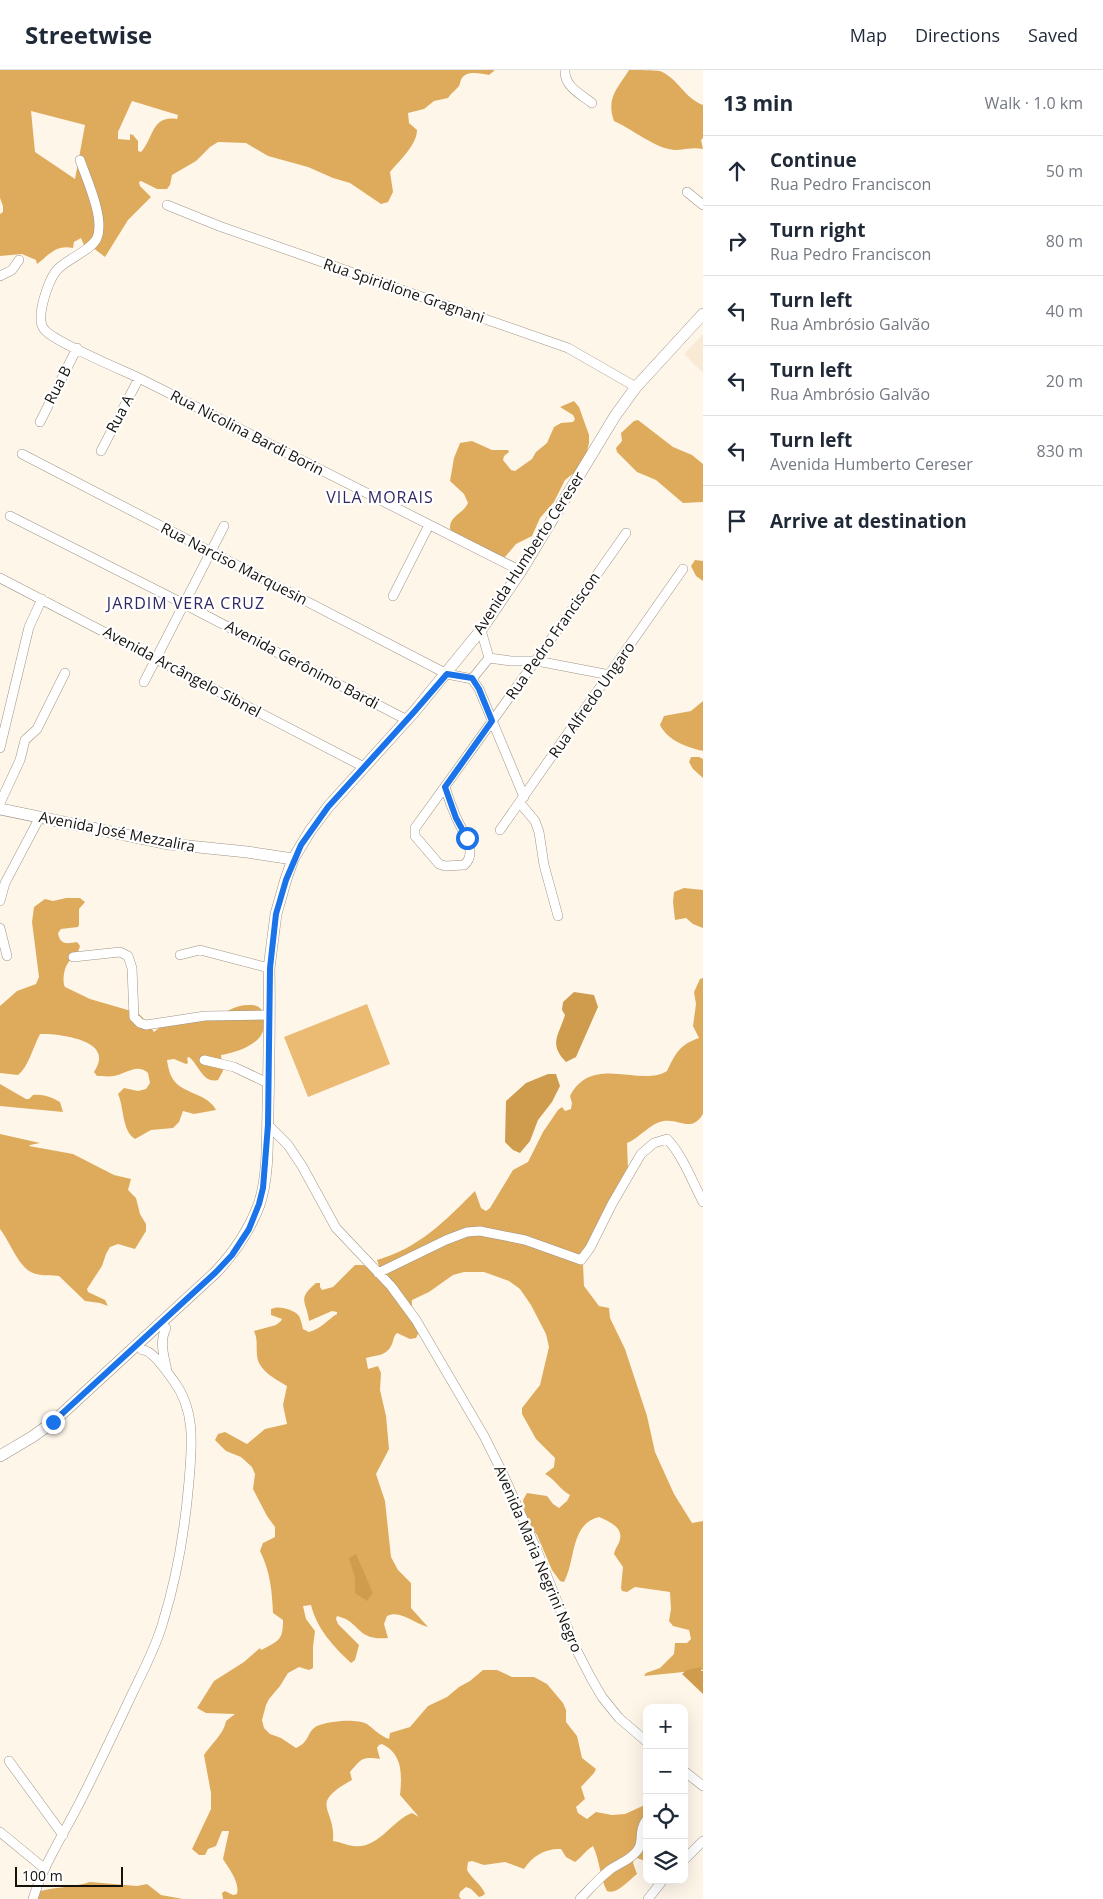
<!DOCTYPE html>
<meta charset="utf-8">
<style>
body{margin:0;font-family:"Open Sans",sans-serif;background:#f2f2f3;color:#1f2937}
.controls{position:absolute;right:15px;bottom:15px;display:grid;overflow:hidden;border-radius:10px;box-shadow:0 5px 20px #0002}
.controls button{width:45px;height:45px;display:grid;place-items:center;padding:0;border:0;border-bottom:1px solid #e0e1e3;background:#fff;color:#1f2937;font:25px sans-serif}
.scale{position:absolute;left:15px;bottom:12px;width:108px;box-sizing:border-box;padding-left:5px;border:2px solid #16130e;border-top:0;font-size:14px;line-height:18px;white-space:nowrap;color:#16130e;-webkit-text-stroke:4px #fff;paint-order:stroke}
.stop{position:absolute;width:15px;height:15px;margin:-11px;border:4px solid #1a73e8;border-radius:50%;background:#fff}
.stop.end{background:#1a73e8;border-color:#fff;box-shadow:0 1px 5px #0008}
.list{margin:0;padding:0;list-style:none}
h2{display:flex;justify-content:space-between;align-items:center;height:65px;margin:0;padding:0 20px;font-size:21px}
h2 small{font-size:16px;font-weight:400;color:#747a83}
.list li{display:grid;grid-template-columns:32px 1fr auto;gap:15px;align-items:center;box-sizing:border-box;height:70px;padding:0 20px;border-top:1px solid #e0e1e3}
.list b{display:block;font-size:19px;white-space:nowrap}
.list p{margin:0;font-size:16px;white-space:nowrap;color:#747a83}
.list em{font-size:16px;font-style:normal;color:#747a83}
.icon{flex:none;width:28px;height:28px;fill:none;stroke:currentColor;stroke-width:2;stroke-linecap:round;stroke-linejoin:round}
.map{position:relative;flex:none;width:703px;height:1829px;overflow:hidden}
header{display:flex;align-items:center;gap:30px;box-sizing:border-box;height:70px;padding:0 25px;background:#fff;border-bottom:1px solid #e0e1e3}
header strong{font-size:24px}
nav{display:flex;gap:28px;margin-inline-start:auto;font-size:18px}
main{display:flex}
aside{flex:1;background:#fff}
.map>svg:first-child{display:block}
.built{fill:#f9ead5}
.green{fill:#ebbb74}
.forest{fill:#deab5c;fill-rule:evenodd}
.water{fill:#cf9c4d}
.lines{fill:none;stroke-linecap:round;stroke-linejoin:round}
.minor-casing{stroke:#9e9486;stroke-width:10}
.major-casing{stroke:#9e9486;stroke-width:12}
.minor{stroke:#fff;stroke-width:9}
.major{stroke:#fff;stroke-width:11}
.route{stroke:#1a73e8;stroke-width:6}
.labels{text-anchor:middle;stroke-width:4.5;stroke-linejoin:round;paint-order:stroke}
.street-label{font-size:15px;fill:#16130e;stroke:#fff}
.neighbourhood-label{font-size:16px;letter-spacing:1px;fill:#312863;stroke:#fff}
</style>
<header>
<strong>Streetwise</strong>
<nav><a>Map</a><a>Directions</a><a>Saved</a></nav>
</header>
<main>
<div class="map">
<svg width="703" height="1829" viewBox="0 0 703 1829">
<rect width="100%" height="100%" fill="#fff6ea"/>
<path class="built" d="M 703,264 L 703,303 L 684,284 Z"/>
<path class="green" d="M 367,934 L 390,994 L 308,1027 L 284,967 Z"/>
<path class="forest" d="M 0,0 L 494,0 L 494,1 L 489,5 C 481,4 468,0 462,8 C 460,11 460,14 459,16 C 456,20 451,23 448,28 L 434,31 L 424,39 L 408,43 L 409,53 L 417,60 C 417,75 399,91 390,102 L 393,122 L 388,132 L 381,134 L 350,113 L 333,108 L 308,97 L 268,86 L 246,73 L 218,72 L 210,77 L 196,91 L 172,105 L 170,115 L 167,119 L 157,119 L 141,111 L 139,112 L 140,116 L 151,127 L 128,150 L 105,187 L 92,177 L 84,175 L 81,168 L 74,172 L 73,178 C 56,174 49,185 37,194 L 36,190 L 22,184 L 0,186 L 0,144 L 3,142 L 3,136 L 0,128 ZM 132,31 L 178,45 L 177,49 C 151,45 154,68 141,82 L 138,81 L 138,71 L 133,65 L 130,64 L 130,70 L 118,69 L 118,62 ZM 31,41 L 85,55 L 75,109 L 35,82 Z
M 629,0 C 638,0 653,0 660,1 C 678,8 684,28 703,35 L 703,68 L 701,70 L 703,79 C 692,77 685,80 675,80 C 656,79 632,59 614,51 C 606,28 617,19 629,0 Z
M 574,331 L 579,337 L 589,365 L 589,373 L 584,395 L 565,410 L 554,432 L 540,448 L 532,466 L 516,474 L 505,487 L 500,486 L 457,466 L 450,459 C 449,446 463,444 468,433 L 464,424 L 450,411 L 454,388 L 460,373 L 472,371 L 492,380 L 508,380 L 509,382 L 504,386 L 503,390 L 511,400 L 515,401 L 532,389 L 536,382 L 547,373 L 554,357 L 561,353 L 573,352 L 575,349 L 573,345 L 560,337 Z
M 638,350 L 673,377 L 692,385 L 703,394 L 703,432 L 683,433 L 656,410 L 637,402 L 617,382 L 616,378 L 622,371 L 621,363 L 634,351 Z
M 695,490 L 703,491 L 703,511 L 696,506 L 691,496 Z
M 703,631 L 703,681 C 687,677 668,671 660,655 L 664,646 L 691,641 Z
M 691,687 L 699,687 L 703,689 L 703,708 L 693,699 L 689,692 Z
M 684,818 L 703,820 L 703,858 L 693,854 L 686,848 L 675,850 L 673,832 L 674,822 Z
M 66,828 L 80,828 L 85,832 L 79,839 L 79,855 L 78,857 L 61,859 L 58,863 C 60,875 67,874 77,872 L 80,876 C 78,885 72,886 68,893 C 64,898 62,912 65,917 L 90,929 L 138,943 L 148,953 L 154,962 L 159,958 L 163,950 C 175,950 197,953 209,949 C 226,944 233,934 252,935 C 270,936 267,963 256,971 C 246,979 233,983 221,985 L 223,1001 L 218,1010 C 203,1014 199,995 189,987 L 187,988 L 188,993 L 186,994 L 174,989 L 167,990 C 168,997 170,1007 176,1013 C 187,1024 209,1025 216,1040 L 194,1044 L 183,1041 L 179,1052 L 173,1058 L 151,1060 L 135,1069 C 122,1061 124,1037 118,1024 L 124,1018 L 138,1021 L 146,1019 L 150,1013 L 148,1003 C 137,993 126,1004 114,1006 C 108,1007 102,1006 97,1006 L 94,1002 C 97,997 101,990 98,983 C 93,968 54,963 40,964 C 33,977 29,996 18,1005 L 0,1003 L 0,936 L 17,921 L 36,914 L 39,907 L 32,852 L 34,837 L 45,829 L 53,831 Z
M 703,908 L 703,1044 C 691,1063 681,1049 664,1051 C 650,1053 640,1068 627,1073 L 628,1100 L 612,1141 L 613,1143 L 583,1194 L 584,1216 L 599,1236 L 609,1238 L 610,1248 L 625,1279 L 647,1346 L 655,1382 L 674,1424 L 692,1453 L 703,1451 L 703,1600 L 644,1606 L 646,1603 L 660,1598 L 674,1584 L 675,1573 L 687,1573 L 691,1569 L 689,1560 L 673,1556 L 669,1551 L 671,1539 L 670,1522 L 635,1517 L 627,1522 L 622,1521 L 621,1518 L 623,1497 L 614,1484 C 615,1478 619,1475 620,1469 C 623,1457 608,1451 599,1447 C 570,1454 576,1490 564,1512 L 560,1511 L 552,1500 L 537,1465 L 526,1451 L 523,1430 L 527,1423 L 547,1426 L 553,1434 L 559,1438 L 567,1431 L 570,1425 C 560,1420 555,1409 545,1404 L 554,1397 L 555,1388 L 536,1369 L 522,1344 L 522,1338 L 540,1315 L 549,1277 L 546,1264 L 531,1235 L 520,1219 L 509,1211 L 484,1202 L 464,1202 L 453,1205 L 429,1222 L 412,1230 C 410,1244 425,1255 416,1268 L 410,1269 L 397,1263 C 393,1267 394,1269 392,1274 C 387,1286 377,1285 366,1288 L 368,1299 L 378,1296 L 381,1303 L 380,1320 L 386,1346 L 389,1379 L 376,1404 L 385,1431 L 391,1487 L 398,1500 L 411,1513 L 411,1538 L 428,1557 C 415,1554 400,1539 387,1546 L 384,1554 L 388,1568 C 355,1571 362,1552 337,1546 L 336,1549 L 338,1554 L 359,1575 L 355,1590 L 351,1593 C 333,1576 317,1559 311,1535 L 303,1536 L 306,1549 L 315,1561 L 313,1577 L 313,1598 L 309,1600 L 299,1597 L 288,1603 L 280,1616 L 269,1629 L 266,1635 L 262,1650 L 264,1658 L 270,1664 L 281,1668 L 296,1678 C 310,1672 307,1661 317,1656 C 328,1651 356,1648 367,1654 C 374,1659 380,1666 389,1669 L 390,1663 L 410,1657 L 428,1636 L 447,1627 L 459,1617 L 470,1611 L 483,1600 L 497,1600 L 512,1607 L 534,1607 L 547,1614 L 563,1633 L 566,1640 L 566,1652 L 577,1666 L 582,1688 L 596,1699 L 594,1703 L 581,1717 L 585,1729 L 576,1737 L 578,1743 L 587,1749 L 596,1742 L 612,1745 L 625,1744 L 647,1734 L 647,1792 L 635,1787 L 633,1793 L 637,1804 C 629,1810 617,1825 607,1821 C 600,1808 600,1791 593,1776 C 586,1780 582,1787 575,1792 L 566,1787 L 561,1779 C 546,1778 532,1786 524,1799 L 505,1792 L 484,1795 L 472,1791 L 468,1792 L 467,1800 C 472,1809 482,1815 485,1824 L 482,1826 L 479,1827 L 471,1819 L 466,1817 L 460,1822 L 459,1826 L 461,1829 L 223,1829 L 222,1823 L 225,1821 L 233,1825 L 237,1824 C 240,1812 229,1799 223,1789 L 229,1761 L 222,1761 L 216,1776 L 208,1779 L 205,1785 L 199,1785 L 192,1779 L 211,1739 L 211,1723 L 204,1685 C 211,1674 224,1664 226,1651 L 235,1644 L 206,1643 L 197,1638 L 214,1611 L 244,1592 L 260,1578 L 261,1580 C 279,1571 283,1570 283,1550 L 273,1543 C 272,1520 270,1501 260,1481 L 263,1473 L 275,1467 L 275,1457 L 267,1446 L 253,1419 L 255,1404 L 252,1397 L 241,1387 L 226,1381 L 215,1370 L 218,1364 L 225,1362 L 247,1374 L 265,1359 L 287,1354 L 283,1335 L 287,1316 C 276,1309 258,1301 257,1285 C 256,1276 258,1270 254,1261 L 276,1255 L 281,1251 L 282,1249 L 271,1245 L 271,1239 C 278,1235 294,1239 299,1246 C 301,1250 302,1255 303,1259 L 309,1262 C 321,1259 327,1250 337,1244 L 337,1242 L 332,1241 L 309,1251 C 307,1231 296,1230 316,1213 L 320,1213 L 320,1217 L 322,1220 L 333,1217 L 355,1195 L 363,1195 L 376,1199 L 379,1196 L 377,1190 C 419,1178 445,1151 475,1121 L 481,1138 L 486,1141 L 490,1138 L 513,1100 L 528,1092 L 543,1062 L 558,1040 L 562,1037 L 565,1041 L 571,1039 L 572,1033 L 570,1026 C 592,983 641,1018 667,1001 C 676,983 679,975 699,968 L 693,956 L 696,934 L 694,922 L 700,909 ZM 382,1674 C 403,1684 402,1705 400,1725 L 419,1747 L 412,1743 C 392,1750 378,1780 353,1776 C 346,1775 340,1772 333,1771 C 336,1737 307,1735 352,1710 L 350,1702 C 361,1689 362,1686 380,1689 L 377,1678 L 379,1675 Z
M 0,1014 L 26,1029 L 29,1029 L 33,1025 C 44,1024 51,1027 60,1032 L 63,1042 L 0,1036 Z
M 0,1064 L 40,1073 L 30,1075 L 29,1076 L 73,1084 L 114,1105 L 131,1109 L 128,1120 L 136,1128 L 140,1144 L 146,1154 L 146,1161 L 135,1179 L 118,1174 L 110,1177 L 106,1184 L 102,1196 L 87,1219 L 88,1222 L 105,1230 L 108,1236 L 100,1233 L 85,1231 L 59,1206 C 52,1205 43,1206 36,1204 C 19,1200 11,1173 0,1159 Z
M 90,1812 L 137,1816 L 147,1814 L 161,1825 L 183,1829 L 36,1829 L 40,1821 C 57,1817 74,1817 90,1812 Z"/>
<path class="water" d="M 574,922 L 594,925 L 598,937 L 576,987 L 566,992 C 548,974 559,965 565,945 L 562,940 L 563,932 Z
M 548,1004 L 556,1004 L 560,1016 L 552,1032 L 538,1050 L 530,1071 L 520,1083 L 513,1080 L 505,1072 L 506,1031 L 526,1013 Z
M 356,1484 L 373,1523 L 367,1531 L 355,1523 L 355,1508 L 349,1488 Z
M 701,1597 L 701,1601 L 703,1601 L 703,1624 L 682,1604 L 687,1600 Z"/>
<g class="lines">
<g class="minor-casing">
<path id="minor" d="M 565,0 C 564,16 580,24 592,33
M 80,90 C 87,110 105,149 97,168 C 91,181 66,189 56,201 C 48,212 35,248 44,259 C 52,271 122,300 139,308 L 521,501
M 687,122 L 703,135
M 167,135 L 219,156 L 568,278 L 636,317
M 0,206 L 12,200 L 19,190
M 40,352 L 77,278
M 101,381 L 139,308
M 22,384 L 447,604 L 472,609 L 479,619 L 524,727
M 10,446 L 184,534 L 407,650
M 0,508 L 364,697
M 393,526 L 429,455
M 481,560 L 489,588
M 489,588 L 511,591 L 537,591 L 610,605
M 472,609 L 489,588
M 144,612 L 224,456
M 0,678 L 29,557 L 42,529
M 445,717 C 448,727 452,738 456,747 C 462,761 479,783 464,795 L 445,796 L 439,794 L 415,766 L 415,758 C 486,660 557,562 626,463
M 0,733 L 20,690 L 25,670 L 37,659 L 65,603
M 520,733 L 535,751 L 539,762 L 544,795 L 558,846
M 500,760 L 683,499
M 0,831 L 5,813 L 40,747
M 0,858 L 7,886
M 180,885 L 200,880 L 269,898
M 73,887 L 120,882 L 128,886 L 132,898 L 134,947 L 140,953 L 146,955 L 205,946 L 269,945
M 204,990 L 234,997 L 268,1013
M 268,1055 L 288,1075 L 302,1096 L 336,1158 L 391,1216 L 416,1250 L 484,1366 L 503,1404 L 536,1478 L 575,1577 L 591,1608 L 602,1627 L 619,1648 L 647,1672
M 378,1203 L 446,1170 L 467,1162 L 480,1161 L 525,1170 L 581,1190 L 590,1178 L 612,1134 L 641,1084 L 654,1073 L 667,1069 C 682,1084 693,1113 703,1132
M 166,1258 C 159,1272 164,1286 167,1301
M 9,1691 L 63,1765
M 684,1701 L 703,1716
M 0,1762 L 45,1799
M 684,1790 L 703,1771
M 33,1829 C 44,1792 67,1759 84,1724 C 101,1690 117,1656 133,1622 C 144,1599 156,1577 163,1552 C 177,1507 185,1459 189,1411 C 192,1376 196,1340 173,1310 C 167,1302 152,1279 142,1280
M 580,1829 C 589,1820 601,1806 611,1799 C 620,1793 630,1790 637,1781 C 645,1771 637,1762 647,1749
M 648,1829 L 663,1810"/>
</g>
<g class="major-casing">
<path id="major" d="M 0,739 L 169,774 L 247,782 L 293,789
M 0,1386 L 32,1367 L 53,1352 L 216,1202 C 235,1182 249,1161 259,1135 C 269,1105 267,1070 268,1039 C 269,992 270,945 269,898 L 276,844 L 286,809 L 293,789 L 310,761 L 328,737 L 414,642 L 481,560 L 521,501 L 615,346 L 636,317 L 703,244"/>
</g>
<use href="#minor" class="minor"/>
<use href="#major" class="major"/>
</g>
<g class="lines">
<path class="route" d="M 53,1352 L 216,1202 L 232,1185 L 249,1159 L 259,1134 L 263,1118 L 268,1055 L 270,898 L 276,844 L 286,810 L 301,775 L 328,737 L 414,642 L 447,604 L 472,608 L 479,619 L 492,651 L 445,717 L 456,748 L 467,768"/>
</g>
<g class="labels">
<g class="street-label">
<text transform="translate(404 221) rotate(19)" y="5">Rua Spiridione Gragnani</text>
<text transform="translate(58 315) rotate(-63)" y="5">Rua B</text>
<text transform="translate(120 344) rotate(-62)" y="5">Rua A</text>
<text transform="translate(247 363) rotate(27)" y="5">Rua Nicolina Bardi Borin</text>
<text transform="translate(529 483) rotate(-57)" y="5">Avenida Humberto Cereser</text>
<text transform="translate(234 494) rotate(27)" y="5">Rua Narciso Marquesin</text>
<text transform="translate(553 566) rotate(-55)" y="5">Rua Pedro Franciscon</text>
<text transform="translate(302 595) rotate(28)" y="5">Avenida Gerônimo Bardi</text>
<text transform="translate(182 602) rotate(28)" y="5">Avenida Arcângelo Sibnel</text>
<text transform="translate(592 630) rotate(-55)" y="5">Rua Alfredo Ungaro</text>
<text transform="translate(117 762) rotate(11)" y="5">Avenida José Mezzalira</text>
<text transform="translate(538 1489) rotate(67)" y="5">Avenida Maria Negrini Negro</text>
</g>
<g class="neighbourhood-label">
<text x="380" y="433">VILA MORAIS</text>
<text x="186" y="539">JARDIM VERA CRUZ</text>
</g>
</g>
</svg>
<div class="controls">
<button>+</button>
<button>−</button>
<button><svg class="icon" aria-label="locate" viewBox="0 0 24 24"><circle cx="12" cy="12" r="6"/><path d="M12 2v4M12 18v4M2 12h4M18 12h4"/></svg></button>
<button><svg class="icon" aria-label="layers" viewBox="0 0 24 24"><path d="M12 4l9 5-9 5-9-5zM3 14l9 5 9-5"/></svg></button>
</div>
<div class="scale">100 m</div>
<div class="stop" style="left:467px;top:768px"></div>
<div class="stop end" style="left:53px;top:1352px"></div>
</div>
<aside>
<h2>13 min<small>Walk · 1.0 km</small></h2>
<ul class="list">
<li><svg class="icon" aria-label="ahead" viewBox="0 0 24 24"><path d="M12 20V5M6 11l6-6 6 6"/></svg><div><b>Continue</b><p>Rua Pedro Franciscon</p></div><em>50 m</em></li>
<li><svg class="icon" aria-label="right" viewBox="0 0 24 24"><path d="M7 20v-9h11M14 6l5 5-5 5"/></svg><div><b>Turn right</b><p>Rua Pedro Franciscon</p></div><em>80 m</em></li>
<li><svg class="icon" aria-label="left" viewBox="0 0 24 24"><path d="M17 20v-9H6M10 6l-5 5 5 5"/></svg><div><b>Turn left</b><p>Rua Ambrósio Galvão</p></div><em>40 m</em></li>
<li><svg class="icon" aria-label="left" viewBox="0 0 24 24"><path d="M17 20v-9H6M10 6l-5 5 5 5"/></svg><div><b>Turn left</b><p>Rua Ambrósio Galvão</p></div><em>20 m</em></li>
<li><svg class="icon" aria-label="left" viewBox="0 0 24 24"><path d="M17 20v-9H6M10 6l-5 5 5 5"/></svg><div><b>Turn left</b><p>Avenida Humberto Cereser</p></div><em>830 m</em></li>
<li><svg class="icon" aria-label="arrive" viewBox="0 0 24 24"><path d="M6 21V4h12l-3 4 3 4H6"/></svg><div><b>Arrive at destination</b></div></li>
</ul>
</aside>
</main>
